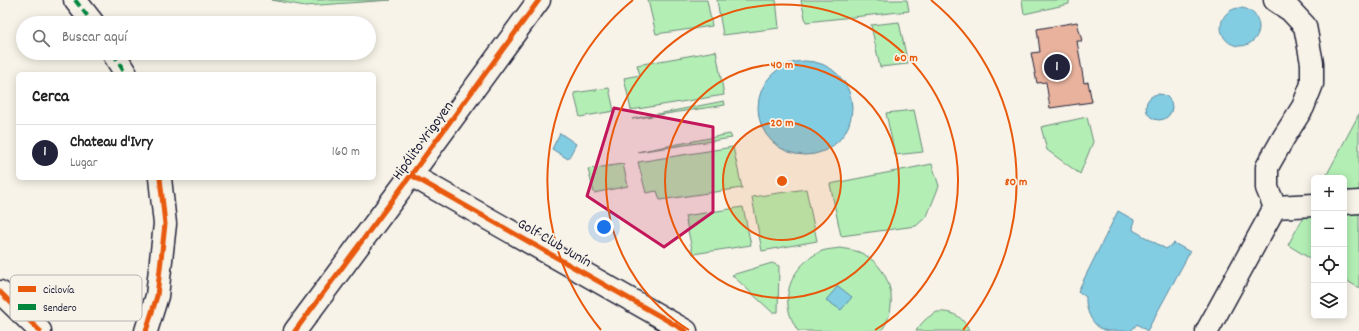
<!DOCTYPE html>
<html lang="es">
<meta charset="utf-8">
<style>
body{margin:0;font-family:Dekko,sans-serif;background:#f6f6f6;color:#222}
.controls{position:absolute;right:12px;bottom:12px;display:grid;overflow:hidden;border-radius:6px;box-shadow:0 2px 10px #0003}
.controls button{width:36px;height:36px;display:grid;place-items:center;padding:0;border:0;border-bottom:1px solid #e0e0e0;background:#fff;color:#222;font:20px sans-serif}
.you{position:absolute;left:604px;top:227px;width:14px;height:14px;margin:-10px;border:3px solid #fff;border-radius:50%;background:#1a73e8;box-shadow:0 0 0 6px #1a73e833}
.badge{display:grid;place-items:center;width:26px;height:26px;border-radius:50%;background:#22223b;color:#fff;font-size:13px;font-weight:700}
.pin{position:absolute;translate:-50% -50%;border:2px solid #fff;box-shadow:0 1px 4px #0006}
.list{margin:0;padding:0;list-style:none}
h2{display:flex;justify-content:space-between;align-items:center;height:52px;margin:0;padding:0 16px;font-size:17px}
h2 small{font-size:13px;font-weight:400;color:#767676}
.list li{display:grid;grid-template-columns:26px 1fr auto;gap:12px;align-items:center;box-sizing:border-box;height:56px;padding:0 16px;border-top:1px solid #e0e0e0}
.list b{display:block;font-size:15px;white-space:nowrap}
.list p{margin:0;font-size:13px;white-space:nowrap;color:#767676}
.list em{font-size:13px;font-style:normal;color:#767676}
.icon{flex:none;width:22px;height:22px;fill:none;stroke:currentColor;stroke-width:2;stroke-linecap:round;stroke-linejoin:round}
.map{position:relative;flex:none;width:1359px;height:331px;overflow:hidden}
.search{position:absolute;background:#fff;box-shadow:0 2px 10px #0003;left:16px;top:16px;width:360px;height:44px;display:flex;align-items:center;gap:10px;box-sizing:border-box;padding:0 14px;border-radius:22px;color:#767676;font-size:15px}
.panel{position:absolute;background:#fff;box-shadow:0 2px 10px #0003;left:16px;top:72px;width:360px;height:108px;border-radius:6px}
.map>svg:first-child{display:block}
.green{fill:#b3efb5;stroke:#6a8878}
.water{fill:#83cde3;stroke:#5c89a0}
.building{fill:#e8b29d;stroke:#22223b}
.lines{fill:none;stroke-linecap:round;stroke-linejoin:round}
.minor-casing{stroke:#22223b;stroke-width:25}
.minor{stroke:#f7f3e8;stroke-width:22}
.quiet{stroke:#00873e;stroke-width:4;stroke-dasharray:8 4;stroke-linecap:butt}
.cycleway-casing{stroke:#f7f3e8;stroke-width:8}
.cycleway{stroke:#e8590c;stroke-width:5}
.marked{fill:#c2185b;fill-opacity:0.2;stroke:#c2185b;stroke-width:3;stroke-linejoin:round}
.ring{fill:none;stroke:#e8590c;stroke-width:2}
.labels{text-anchor:middle;stroke-width:3.5;stroke-linejoin:round;paint-order:stroke}
.street-label{font-size:15px;fill:#22223b;stroke:#f7f3e8}
.key{fill:#f7f3e8;stroke:#b7b4b4;stroke-width:1}
.key-label{font-size:11px;fill:#22223b}
.centre{fill:#e8590c;stroke:#f7f3e8;stroke-width:2}
.ring-label{font-size:12px;text-anchor:middle;font-weight:bold;fill:#e8590c;stroke:#f7f3e8;stroke-width:3.5;stroke-linejoin:round;paint-order:stroke}
</style>
<div class="map">
<svg width="1359" height="331" viewBox="0 0 1359 331">
<rect width="100%" height="100%" fill="#f7f3e8"/>
<filter id="ink" filterUnits="userSpaceOnUse"><feTurbulence type="fractalNoise" baseFrequency=".025" numOctaves="2"/><feDisplacementMap in="SourceGraphic" scale="8" xChannelSelector="R" yChannelSelector="G"/><feConvolveMatrix kernelMatrix="1 2 1 2 8 2 1 2 1" color-interpolation-filters="sRGB"/></filter>
<g filter="url(#ink)">
<path class="green" d="M 272,0 L 391,0 L 305,6 Z
M 648,0 L 707,0 L 712,26 L 656,34 Z
M 717,0 L 776,0 L 779,28 L 723,35 Z
M 801,0 L 907,0 L 909,11 L 806,22 Z
M 1022,0 L 1069,0 L 1069,4 L 1024,14 Z
M 899,22 L 908,64 L 880,67 L 871,25 Z
M 716,51 L 724,95 L 631,110 L 624,78 L 640,75 L 637,65 Z
M 609,88 L 614,111 L 580,117 L 574,93 Z
M 724,101 L 725,105 L 632,119 Z
M 914,110 L 923,152 L 895,155 L 886,113 Z
M 1359,114 L 1359,288 L 1344,279 L 1344,178 L 1325,178 Z
M 1087,117 L 1093,142 L 1080,174 L 1047,150 L 1041,127 Z
M 730,134 L 732,138 L 637,152 Z
M 733,147 L 742,188 L 660,200 L 657,191 L 646,193 L 638,162 Z
M 623,164 L 628,186 L 594,193 L 588,169 Z
M 932,164 L 939,186 L 927,216 L 916,226 L 841,236 L 830,184 Z
M 806,189 L 817,241 L 762,251 L 752,197 Z
M 1314,198 L 1314,261 L 1288,245 Z
M 743,207 L 751,245 L 693,254 L 685,216 Z
M 840,248 C 846,249 853,250 859,252 C 889,264 902,304 881,331 L 798,331 C 793,323 789,315 788,305 C 785,282 801,260 822,251 C 828,249 835,249 840,248 Z
M 772,263 L 779,266 L 778,312 L 772,312 L 732,275 Z
M 937,312 C 952,311 963,316 969,331 L 916,331 C 922,322 927,317 937,312 Z"/>
<path class="water" d="M1221 27a19 19 0 1 1 38 0a19 19 0 1 1-38 0Z
M758 108a47 47 0 1 1 94 0a47 47 0 1 1-94 0Z
M1146 107a13 13 0 1 1 26 0a13 13 0 1 1-26 0Z
M 560,133 L 576,144 L 568,159 L 552,149 Z
M 1118,211 L 1134,220 L 1133,230 L 1166,249 L 1174,243 L 1190,252 L 1147,331 L 1137,324 L 1131,331 C 1123,331 1115,331 1108,331 C 1093,329 1085,310 1086,297 L 1078,291 Z
M 838,286 L 852,297 L 841,310 L 826,300 Z"/>
<path class="building" d="M 1077,22 L 1082,41 L 1077,41 L 1084,83 L 1088,82 L 1092,102 L 1050,108 L 1046,82 L 1037,83 L 1031,53 L 1040,52 L 1037,29 Z"/>
<g class="lines">
<g class="minor-casing">
<path id="minor" d="M 75,0 L 93,23
M 113,53 L 126,74
M 411,175 L 686,331
M 1344,203 L 1359,202
M 1275,207 L 1314,205
M 0,292 L 40,331
M 146,331 L 157,296 L 165,224 L 160,178
M 295,331 L 411,175 L 539,0
M 1207,331 L 1275,207 L 1267,188 L 1267,167 L 1284,137 L 1303,107 L 1312,84 L 1312,63 L 1305,26 L 1290,10 L 1275,0"/>
</g>
<use href="#minor" class="minor"/>
<path class="quiet" d="M 75,0 L 93,23
M 113,53 L 126,74"/>
<g class="cycleway-casing">
<path id="cycleway" d="M 411,175 L 686,331
M 0,292 L 40,331
M 146,331 L 157,296 L 165,224 L 160,178
M 295,331 L 411,175 L 539,0"/>
</g>
<use href="#cycleway" class="cycleway"/>
</g>
</g>
<path class="marked" d="M 614,108 L 713,127 L 713,212 L 664,247 L 587,196 Z"/>
<circle cx="782" cy="181" r="59" fill="#e8590c" fill-opacity=".12"/>
<g class="ring">
<circle cx="782" cy="181" r="59"/>
<circle cx="782" cy="181" r="117"/>
<path d="M689 330A176 176 0 1 1 875 330"/>
<path d="M601 330A234 234 0 0 1 633 0M931 0A234 234 0 0 1 963 330"/>
</g>
<g class="labels">
<g class="street-label">
<text transform="translate(422 140) rotate(-54)" y="5">Hipólito Yrigoyen</text>
<text transform="translate(555 242) rotate(30)" y="5">Golf Club Junín</text>
</g>
</g>
<rect x="10" y="275" width="132" height="46" rx="6" class="key"/>
<rect x="18" y="286" width="18" height="6" fill="#e8590c"/>
<rect x="18" y="304" width="18" height="6" fill="#00873e"/>
<g class="key-label">
<text x="43" y="293">Ciclovía</text>
<text x="43" y="311">Sendero</text>
</g>
<circle cx="782" cy="181" r="6" class="centre"/>
<g class="ring-label">
<text x="906" y="61">60 m</text>
<text x="782" y="68">40 m</text>
<text x="782" y="126">20 m</text>
<text x="1016" y="185">80 m</text>
</g>
</svg>
<div class="controls">
<button>+</button>
<button>−</button>
<button><svg class="icon" aria-label="locate" viewBox="0 0 24 24"><circle cx="12" cy="12" r="6"/><path d="M12 2v4M12 18v4M2 12h4M18 12h4"/></svg></button>
<button><svg class="icon" aria-label="layers" viewBox="0 0 24 24"><path d="M12 4l9 5-9 5-9-5zM3 14l9 5 9-5"/></svg></button>
</div>
<div class="you"></div>
<div class="pin badge" style="left:1057px;top:67px">1</div>
<div class="search"><svg class="icon" aria-label="search" viewBox="0 0 24 24"><circle cx="10" cy="10" r="6"/><path d="M15 15l6 6"/></svg>Buscar aquí</div>
<section class="panel">
<h2>Cerca<small></small></h2>
<ul class="list">
<li><span class="badge">1</span><div><b>Chateau d'Ivry</b><p>Lugar</p></div><em>160 m</em></li>
</ul>
</section>
</div>
